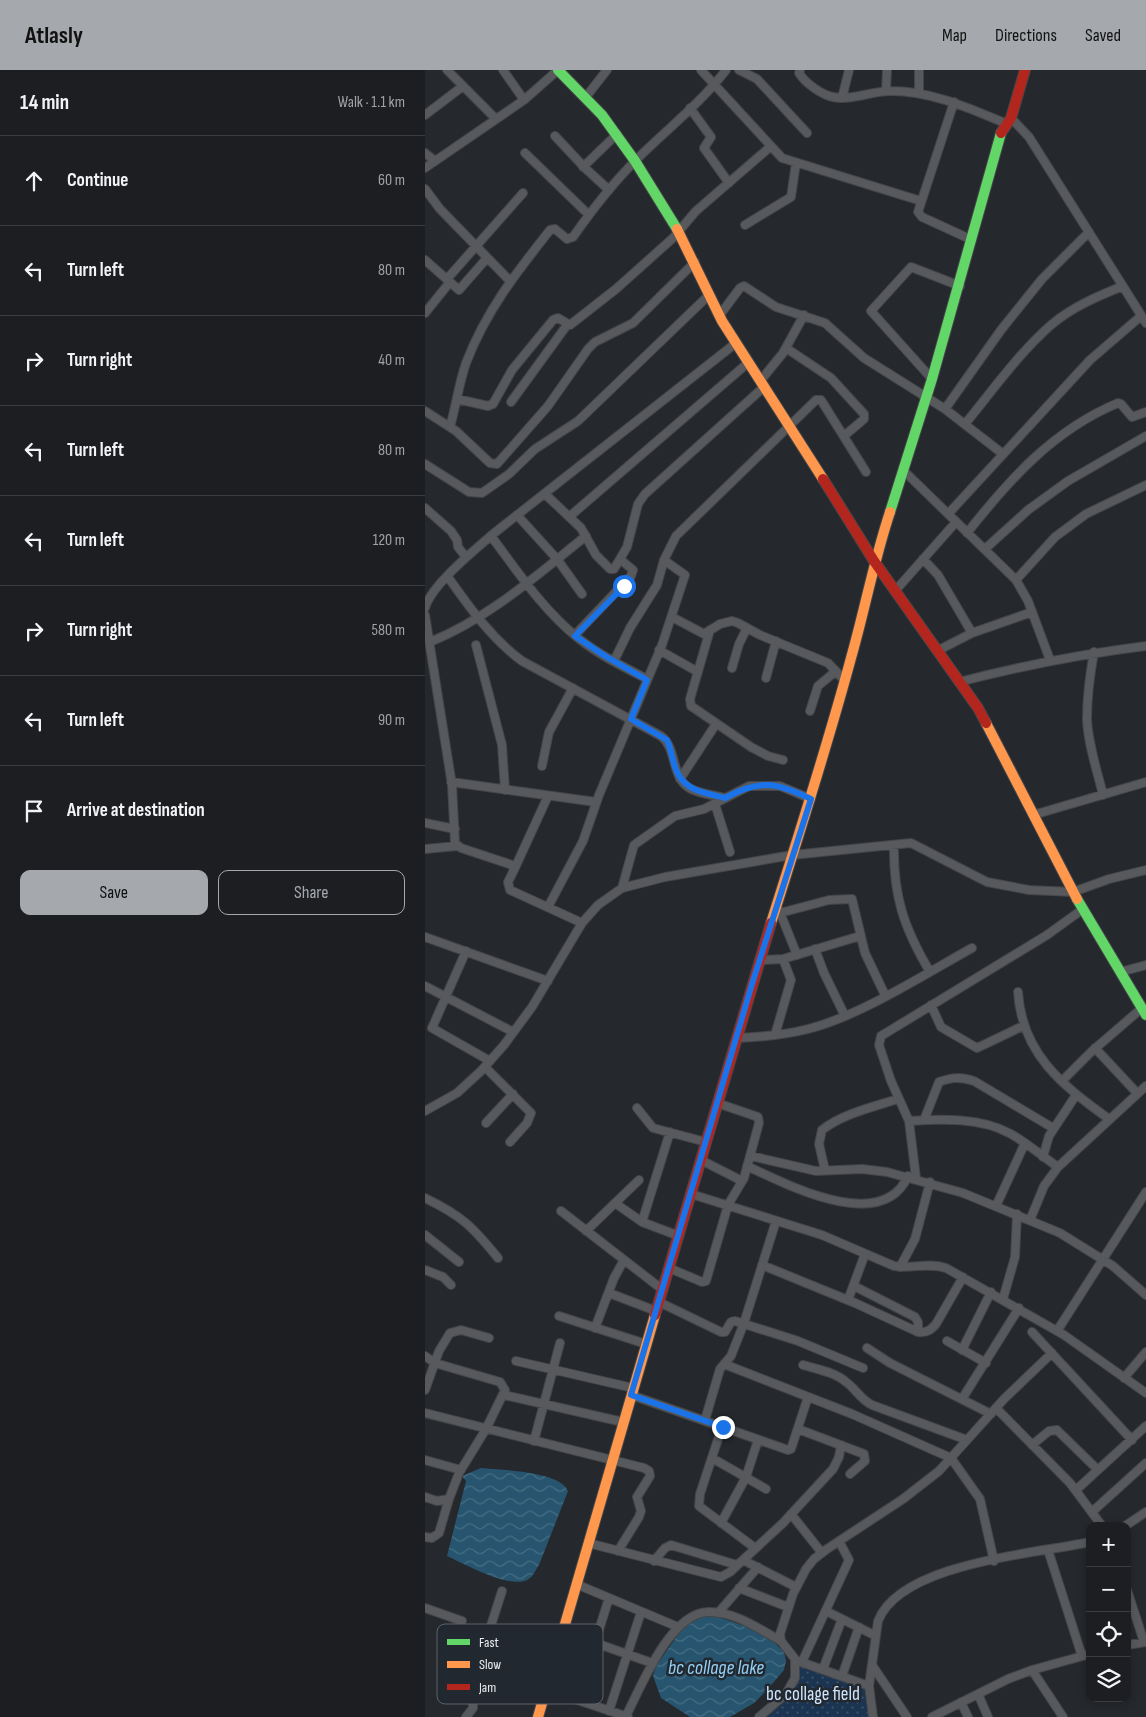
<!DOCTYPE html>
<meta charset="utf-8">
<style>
body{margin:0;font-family:"Sofia Sans Condensed",sans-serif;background:#25272a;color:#f1f3f6}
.controls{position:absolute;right:15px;bottom:15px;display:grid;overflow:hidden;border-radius:10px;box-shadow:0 2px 8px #0003}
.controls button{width:45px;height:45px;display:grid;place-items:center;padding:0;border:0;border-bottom:1px solid #3a3c3f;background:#1c1e21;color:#f1f3f6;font:25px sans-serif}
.stop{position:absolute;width:15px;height:15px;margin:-11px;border:4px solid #1a73e8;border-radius:50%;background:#fff}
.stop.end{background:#1a73e8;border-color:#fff;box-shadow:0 1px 5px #0008}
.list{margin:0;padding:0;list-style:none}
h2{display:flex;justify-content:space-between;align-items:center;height:65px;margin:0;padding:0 20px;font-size:21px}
h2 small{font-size:16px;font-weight:400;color:#a0a2a5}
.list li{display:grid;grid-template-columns:32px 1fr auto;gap:15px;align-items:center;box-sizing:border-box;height:90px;padding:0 20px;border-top:1px solid #3a3c3f}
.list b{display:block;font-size:19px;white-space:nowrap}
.list em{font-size:16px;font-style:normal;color:#a0a2a5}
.actions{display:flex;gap:10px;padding:15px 20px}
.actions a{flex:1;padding:11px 0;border:1px solid #a5a9ad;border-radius:10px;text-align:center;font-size:18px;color:#a5a9ad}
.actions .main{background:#a5a9ad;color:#111}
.icon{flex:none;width:28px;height:28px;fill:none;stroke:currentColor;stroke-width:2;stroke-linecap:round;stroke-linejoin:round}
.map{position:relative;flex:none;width:721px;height:1647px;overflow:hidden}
header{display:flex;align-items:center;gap:30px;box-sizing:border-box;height:70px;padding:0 25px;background:#a5a9ad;color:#111}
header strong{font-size:24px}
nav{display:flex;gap:28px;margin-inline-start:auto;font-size:18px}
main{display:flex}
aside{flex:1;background:#1c1e21}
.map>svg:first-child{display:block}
.park{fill:url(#park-dots)}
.water{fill:url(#water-waves)}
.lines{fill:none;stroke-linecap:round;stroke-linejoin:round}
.street-casing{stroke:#434549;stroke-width:10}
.fast-casing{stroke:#434549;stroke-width:12}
.slow-casing{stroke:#434549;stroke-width:12}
.jam-casing{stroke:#434549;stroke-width:12}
.street{stroke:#57595c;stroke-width:8}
.fast{stroke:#63d668;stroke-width:10}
.slow{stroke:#ff974d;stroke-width:10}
.jam{stroke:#b3261e;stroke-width:10}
.route{stroke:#1a73e8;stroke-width:6}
.labels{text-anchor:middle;stroke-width:5;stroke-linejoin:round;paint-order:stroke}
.park-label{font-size:19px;fill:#cfe3fc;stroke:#22282f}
.water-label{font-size:20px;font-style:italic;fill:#93d0f5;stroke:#22282f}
.key{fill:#22282f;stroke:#5e636a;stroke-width:1}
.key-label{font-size:14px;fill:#eaeef3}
</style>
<header>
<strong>Atlasly</strong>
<nav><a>Map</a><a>Directions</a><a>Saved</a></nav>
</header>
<main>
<aside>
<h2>14 min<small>Walk · 1.1 km</small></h2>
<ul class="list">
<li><svg class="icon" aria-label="ahead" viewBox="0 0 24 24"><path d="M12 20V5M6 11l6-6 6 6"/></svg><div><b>Continue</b></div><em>60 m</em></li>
<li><svg class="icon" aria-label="left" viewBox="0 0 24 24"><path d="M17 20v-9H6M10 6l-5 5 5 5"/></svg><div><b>Turn left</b></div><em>80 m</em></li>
<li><svg class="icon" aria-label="right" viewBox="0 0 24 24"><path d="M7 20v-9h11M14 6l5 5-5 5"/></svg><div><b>Turn right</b></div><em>40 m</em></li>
<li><svg class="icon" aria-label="left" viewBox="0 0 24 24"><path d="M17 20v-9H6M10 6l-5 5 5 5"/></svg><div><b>Turn left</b></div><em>80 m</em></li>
<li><svg class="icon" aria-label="left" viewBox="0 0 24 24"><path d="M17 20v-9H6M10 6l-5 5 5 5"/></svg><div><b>Turn left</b></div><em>120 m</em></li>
<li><svg class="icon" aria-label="right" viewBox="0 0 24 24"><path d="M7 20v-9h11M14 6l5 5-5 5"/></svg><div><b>Turn right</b></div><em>580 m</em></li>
<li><svg class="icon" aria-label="left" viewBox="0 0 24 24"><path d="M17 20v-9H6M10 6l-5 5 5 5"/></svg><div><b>Turn left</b></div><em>90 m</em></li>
<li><svg class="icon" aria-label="arrive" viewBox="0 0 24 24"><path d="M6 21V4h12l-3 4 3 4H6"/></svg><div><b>Arrive at destination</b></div></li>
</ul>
<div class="actions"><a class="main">Save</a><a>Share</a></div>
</aside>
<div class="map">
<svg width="721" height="1647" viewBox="0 0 721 1647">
<defs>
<pattern id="park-dots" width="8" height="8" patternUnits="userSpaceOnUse" patternTransform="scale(1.25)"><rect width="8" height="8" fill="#1b3451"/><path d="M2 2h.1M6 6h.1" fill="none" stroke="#3c526a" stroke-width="1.8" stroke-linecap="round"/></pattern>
<pattern id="water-waves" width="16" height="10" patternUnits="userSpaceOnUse" patternTransform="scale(1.25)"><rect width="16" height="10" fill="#27556f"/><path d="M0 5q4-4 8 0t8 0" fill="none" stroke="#466e84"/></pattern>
</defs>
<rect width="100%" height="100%" fill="#25282c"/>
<path class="park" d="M 377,1593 L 448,1622 L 452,1647 L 338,1647 L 352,1637 Z"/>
<path class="water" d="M 56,1398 C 76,1400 135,1401 143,1421 L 114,1495 C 111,1499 109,1505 105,1508 C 89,1522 40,1494 22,1486 L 41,1411 L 37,1406 Z
M 285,1544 L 340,1563 L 359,1582 L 361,1591 L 359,1600 L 341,1621 L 329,1633 L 305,1647 L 265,1647 L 236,1628 L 228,1606 L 231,1596 L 259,1556 L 272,1545 Z"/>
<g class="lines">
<g class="street-casing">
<path id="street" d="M 22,0 L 71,49
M 78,0 L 99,30
M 276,0 L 357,88 L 496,131
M 314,0 L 332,9 L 382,63
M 375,0 L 374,3 C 380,13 397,25 408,27 C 426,31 447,21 465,21 C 507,21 544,38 582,54
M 494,0 L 494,23
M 461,21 L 462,0
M 160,28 L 182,0
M 417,28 L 424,0
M 529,32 L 493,142 L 497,147 L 547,170
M 265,38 L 286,67 L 279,78 L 304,113
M 0,45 L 38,16
M 586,48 L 604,67 L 721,253
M 130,66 L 160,98 L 184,120
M 0,83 L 10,91
M 100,83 L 164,145
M 158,97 L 192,64
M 0,98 L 99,30 L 133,0
M 0,119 L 15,139 L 85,211
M 320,155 L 366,127 L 371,93
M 0,190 L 34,220 L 62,188
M 22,209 L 98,123
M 0,243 L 25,212
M 294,246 L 315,218 L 319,216 L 351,237 L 400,253 L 439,288 L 520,339 L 578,384
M 361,278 L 406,308 L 439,344 L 439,349 L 419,366
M 507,309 L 446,241 L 486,197 L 535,216
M 336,310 L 358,283 L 379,245
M 32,329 L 63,336 L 68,334 L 87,300 L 128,250 L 133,248 L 145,255 L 191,219 L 248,168 L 271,141 L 345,77
M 86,332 L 142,255
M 520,339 L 576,260 L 617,209 L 664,162
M 0,341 L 31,361 L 65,393 L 72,394 L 123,336 L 163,279 L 170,272 L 208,253 L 270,192
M 540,354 C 567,321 594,283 626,255 C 647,237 673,226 698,216
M 25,357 C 31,336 34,313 41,293 C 61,241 91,203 125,160 L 130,159 L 142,169 L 148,167 C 167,140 188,113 211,90 C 241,60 275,34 301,0
M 0,394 L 44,422 L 57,423 L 84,404 L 110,379 L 153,351 L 284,225
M 479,401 L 591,510 L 603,531 L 625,590
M 120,424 L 156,458 L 171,485 L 185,499 L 189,499 L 202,477 L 213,434 L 220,424 L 340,316
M 0,438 L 26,461 L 32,470 L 33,477 L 41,487
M 523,444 L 665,290 L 716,246
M 92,445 L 132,489 L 157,524
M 144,447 L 324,292
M 542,463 C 584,410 628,360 693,333 L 696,334 L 707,347 L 721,342
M 66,466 C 93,502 118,540 153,568 C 174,585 199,597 222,609
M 560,479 L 603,440 L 643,411 L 721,366
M 498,489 L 513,505 L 547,563
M 23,507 C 45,538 66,568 97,591 L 236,666 C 253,679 245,708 266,719 C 276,724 289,725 300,728
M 591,510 L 630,467 L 661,444 L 721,415
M 470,521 L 531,452
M 0,538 C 6,515 50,480 68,464 L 311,273
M 0,545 L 27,715 L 30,773 L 36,778 L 87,795 L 89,800 L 83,812 L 85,820 L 157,853
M 247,547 L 279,564 L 295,554 L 307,551 L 313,553 L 335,565 L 403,593 L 420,611
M 285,560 L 265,629 L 266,636 L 326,677 L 343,686 L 358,690
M 150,565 L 206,506 L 208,500 L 196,490
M 5,572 C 63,549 113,504 161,466
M 51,575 L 77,675 L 80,720
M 234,580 L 273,602
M 512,581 L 547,563 L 607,542
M 669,582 C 665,604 662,626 662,649 C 663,674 672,700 678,725
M 189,591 L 205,558 L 232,515 L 239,490 L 251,466 L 391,330 L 396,330 L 441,402
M 307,598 L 314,574 L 322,558
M 341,608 L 351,571
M 534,612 C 596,596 657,584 721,576
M 385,641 L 393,616 L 411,601
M 117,696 L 124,662 L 148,618
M 255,709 L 291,654
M 26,712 L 171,732
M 290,734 L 305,782
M 608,745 L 721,712
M 0,753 L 30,759
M 469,775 C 468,826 479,858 505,902
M 0,779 L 32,776
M 89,800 L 123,726
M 197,818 L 209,775 L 250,746 L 279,739 L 324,716 L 355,716 L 386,729
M 123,837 L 158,771 L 174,725 L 237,575 L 260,505 L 239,490
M 354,840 L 372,885
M 355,843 L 404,830 L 427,829 L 440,883 L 460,925
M 0,867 L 123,911
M 390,879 L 399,903 L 420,946
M 41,881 L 7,958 L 65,991
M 335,890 L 358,889 L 435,866
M 695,902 L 721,895
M 0,916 L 88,962
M 593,922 C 597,984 637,1015 684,1049
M 506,935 L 516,957 L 552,978 L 598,956
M 350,965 L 366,910 L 358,889
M 311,968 C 336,967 360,965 383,959 C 435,946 500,904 547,878
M 670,978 L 712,1023
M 60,997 L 106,1043 L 102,1053 L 85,1072
M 637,1011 L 666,982 L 717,938
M 212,1038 L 228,1058 L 281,1072
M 0,1041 L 32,1023 L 56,1001 L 79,975 L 107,937 L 157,853 L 173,835 L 197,818 L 240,807 L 367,785 L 486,773 L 562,812 L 604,820 L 648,822 L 684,809 L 721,800
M 499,1050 L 514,1012 C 527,1007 536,1007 549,1011 L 628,1058
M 484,1051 C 516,1049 556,1047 586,1064 C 602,1073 617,1086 633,1097
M 61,1053 L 88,1024
M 326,1086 L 391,1101 L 437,1099 L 462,1102 L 538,1123 L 635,1163 L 688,1196 L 721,1225
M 618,1087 L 624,1066 L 651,1025
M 276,1090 L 317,1111
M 322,1096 C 361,1114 457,1165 483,1106
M 400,1100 L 394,1074 L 397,1060 C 417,1044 448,1037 473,1029
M 491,1108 L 484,1051 L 466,1011 L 454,975 L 456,966 L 622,865 L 658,839
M 266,1124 L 397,1165 L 469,1196 C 487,1199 504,1192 521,1198 L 639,1265 L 721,1323
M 0,1128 C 37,1146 47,1156 73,1188
M 190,1133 L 217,1152 L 254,1166
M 571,1136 L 600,1073
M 136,1141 L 238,1220
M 605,1150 L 619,1116 L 633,1097 L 721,1016
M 217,1152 L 245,1062
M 161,1161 L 214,1110
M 0,1165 L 34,1192
M 337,1195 L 430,1233 L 493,1262 C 502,1263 506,1260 511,1254 L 538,1207
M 475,1197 L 490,1169 L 505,1112
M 244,1198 L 277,1212 L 281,1211 L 303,1135 L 319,1108 L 334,1053 L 333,1047 L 292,1033
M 0,1200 L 18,1207 L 26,1215
M 429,1216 L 490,1247 L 493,1252 L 493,1262
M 184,1223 L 231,1241
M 578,1229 L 590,1187 L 592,1144
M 423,1230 L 440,1184
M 234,1232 L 296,1262 L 300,1262 L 306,1252 L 310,1251 L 373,1271 L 438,1298
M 134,1246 L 221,1274
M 170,1258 L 189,1208 L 199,1190
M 632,1261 L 721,1122
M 607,1262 L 707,1370
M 522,1271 L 561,1293
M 442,1278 L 465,1293 L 566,1344
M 537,1280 L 566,1222
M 0,1286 L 10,1293 L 75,1312 L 80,1320 L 61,1359 L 34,1403 L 24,1429 L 12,1431 L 0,1427
M 91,1291 L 208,1318
M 299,1294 L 427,1344 L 526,1388 L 555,1429 L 569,1491
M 378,1295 C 391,1299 410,1302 421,1312 C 431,1319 435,1329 447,1335 L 542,1370
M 699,1308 L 721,1282
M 0,1320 L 14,1281 L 25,1263 L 36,1260 L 64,1268
M 79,1325 L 198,1352
M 206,1325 L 363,1380 L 366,1379 L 383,1327
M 537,1329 L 594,1238
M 571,1338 L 645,1413 L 677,1456
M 0,1343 L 219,1398 L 224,1401 L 225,1406 L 212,1427 L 216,1441 L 214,1447 L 193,1481
M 280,1350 L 295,1299 L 306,1286 L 319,1253 L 351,1151
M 297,1357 L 275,1424 L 274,1436 L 330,1478
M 373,1359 L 439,1384 L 440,1391 L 425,1404
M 109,1371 L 135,1273
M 607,1375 L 624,1361 L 632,1360 L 673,1400
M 287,1388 L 341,1419
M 0,1390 L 36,1400
M 651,1420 L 721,1356
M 668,1441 L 721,1393
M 366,1444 L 397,1483
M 296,1453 L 321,1407 L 333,1370
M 700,1456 L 721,1442
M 0,1467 L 7,1468 L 14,1463 L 24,1429
M 163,1473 L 296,1507 L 305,1502 L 358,1453 L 408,1399 L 414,1387 L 416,1375
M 623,1480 L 657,1586
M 318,1490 L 371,1517
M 229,1491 L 240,1478 L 246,1475 L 312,1495
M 151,1514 L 253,1557
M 314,1518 L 363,1537
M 702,1520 L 719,1572
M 0,1538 L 37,1551
M 401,1541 L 451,1566
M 293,1543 L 333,1497
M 137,1561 L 227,1593
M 702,1575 L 721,1572
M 373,1591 L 444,1616
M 377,1592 L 424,1490 L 414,1471
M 447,1595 L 482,1647
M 398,1599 L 417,1549
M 607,1600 L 638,1647
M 417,1606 L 434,1557
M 120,1619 L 203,1647
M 553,1624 L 563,1647
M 152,1630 L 184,1528
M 536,1632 L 543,1647
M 184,1641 L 216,1542
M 201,1646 C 216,1617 245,1543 283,1542 C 309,1541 334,1559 356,1571
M 41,1647 L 48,1638 L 47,1615 L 77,1521
M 334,1647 L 361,1624 L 370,1608 L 370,1589 L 356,1571 L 355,1564 L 368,1524 L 381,1499 L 389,1489 L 402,1479 L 478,1429 L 514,1401 L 579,1329 L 627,1283
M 448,1647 L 444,1616 L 453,1551 C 476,1493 609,1484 665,1472
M 507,1647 L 583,1609 L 607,1600 L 665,1584"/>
</g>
<g class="fast-casing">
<path id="fast" d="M 133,0 L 177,45 L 210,91 L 252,159
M 465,442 L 507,309 L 576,63
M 652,829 L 721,945"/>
</g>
<g class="slow-casing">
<path id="slow" d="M 252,159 L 297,251 L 398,409
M 561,653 L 652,829
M 346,853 C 374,765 402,677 426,588 C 440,539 449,490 465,442
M 113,1647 L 230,1245"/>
</g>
<g class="jam-casing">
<path id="jam" d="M 576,63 L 586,48 L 600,0
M 398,409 L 449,491 L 553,638 L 561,653
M 230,1245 L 346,853"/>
</g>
<use href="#street" class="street"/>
<use href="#fast" class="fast"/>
<use href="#slow" class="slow"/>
<use href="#jam" class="jam"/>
</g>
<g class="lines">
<path class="route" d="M 199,516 L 150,566 L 180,586 L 222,610 L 206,649 L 242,670 C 246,679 247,688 250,697 C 258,721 278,722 300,728 C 335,709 351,712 386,729 L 327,914 L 206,1325 L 298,1357"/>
</g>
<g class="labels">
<g class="park-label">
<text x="388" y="1630">bc collage field</text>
</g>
<g class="water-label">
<text x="291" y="1604">bc collage lake</text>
</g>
</g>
<rect x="12" y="1554" width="166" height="80" rx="8" class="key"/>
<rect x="22" y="1569" width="23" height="6" fill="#63d668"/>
<rect x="22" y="1591" width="23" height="7" fill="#ff974d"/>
<rect x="22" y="1614" width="23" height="6" fill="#b3261e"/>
<g class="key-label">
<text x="54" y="1577">Fast</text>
<text x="54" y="1599">Slow</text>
<text x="54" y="1622">Jam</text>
</g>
</svg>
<div class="controls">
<button>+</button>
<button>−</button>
<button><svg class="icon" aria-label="locate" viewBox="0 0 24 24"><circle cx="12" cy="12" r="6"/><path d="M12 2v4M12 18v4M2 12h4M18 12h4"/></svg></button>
<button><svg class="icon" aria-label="layers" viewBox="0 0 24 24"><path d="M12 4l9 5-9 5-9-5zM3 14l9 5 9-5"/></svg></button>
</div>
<div class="stop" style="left:199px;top:516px"></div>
<div class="stop end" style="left:298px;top:1357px"></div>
</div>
</main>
